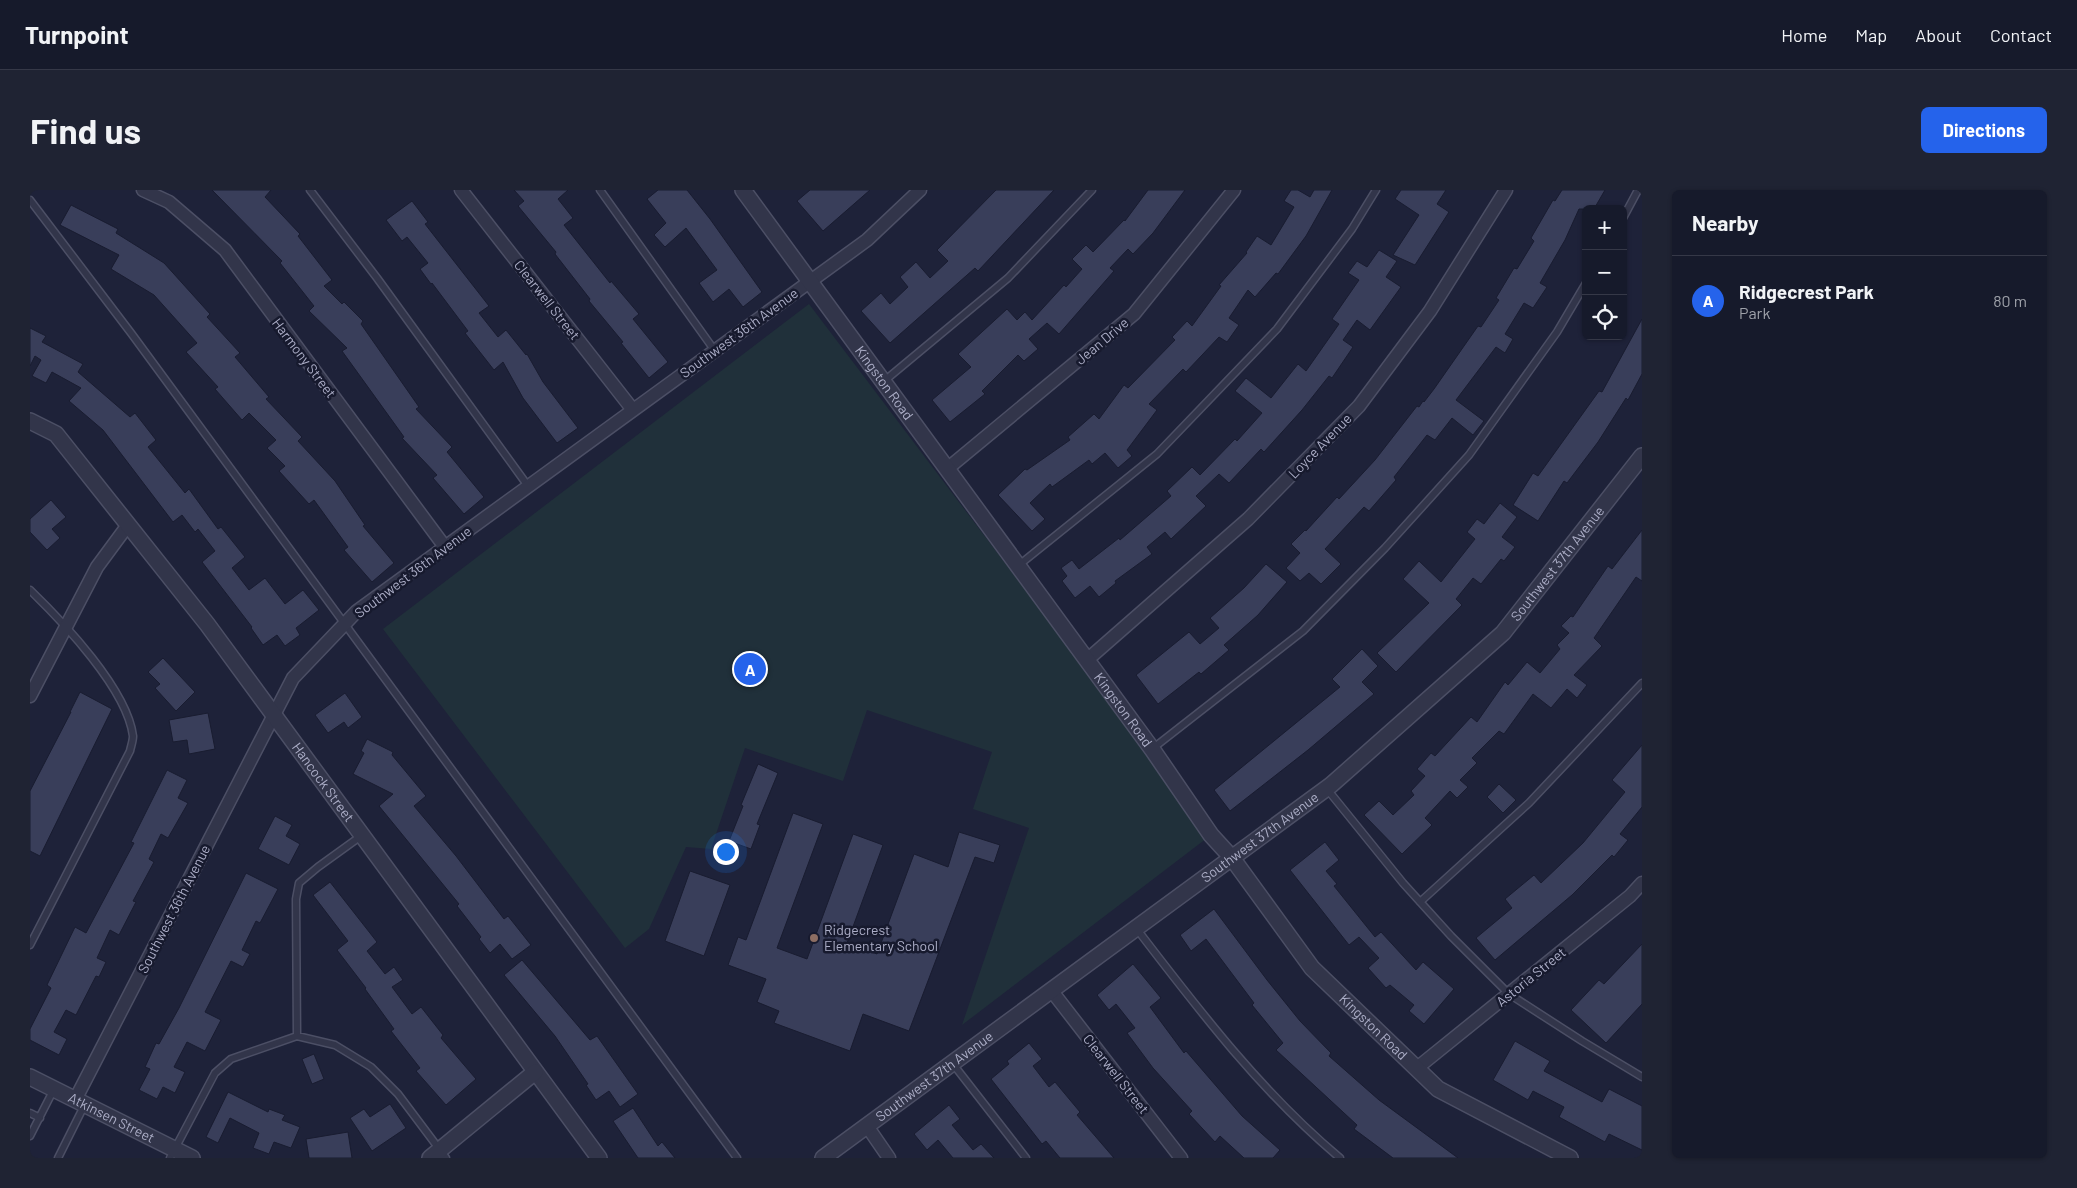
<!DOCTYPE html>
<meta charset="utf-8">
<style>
body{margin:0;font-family:Barlow,sans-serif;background:#1f2333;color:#f1f3f6}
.controls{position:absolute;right:15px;top:15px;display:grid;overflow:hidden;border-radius:8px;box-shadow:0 1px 4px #0004}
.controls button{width:45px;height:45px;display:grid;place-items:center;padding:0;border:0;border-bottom:1px solid #353847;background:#161a2b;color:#f1f3f6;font:25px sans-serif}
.you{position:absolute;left:695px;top:661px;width:18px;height:18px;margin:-12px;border:4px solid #fff;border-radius:50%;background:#1a73e8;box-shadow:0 0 0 8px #1a73e833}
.badge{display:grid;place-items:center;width:32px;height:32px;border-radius:50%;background:#2563eb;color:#fff;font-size:16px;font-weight:700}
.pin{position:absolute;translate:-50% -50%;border:2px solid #fff;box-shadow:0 1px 5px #0006}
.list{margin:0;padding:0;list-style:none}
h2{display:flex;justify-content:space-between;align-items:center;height:65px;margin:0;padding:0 20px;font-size:21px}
h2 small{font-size:16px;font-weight:400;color:#9ea1a9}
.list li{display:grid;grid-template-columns:32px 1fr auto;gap:15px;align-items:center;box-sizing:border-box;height:90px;padding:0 20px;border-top:1px solid #353847}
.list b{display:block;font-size:19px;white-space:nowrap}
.list p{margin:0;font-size:16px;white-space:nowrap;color:#9ea1a9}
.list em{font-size:16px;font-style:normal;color:#9ea1a9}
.icon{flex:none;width:28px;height:28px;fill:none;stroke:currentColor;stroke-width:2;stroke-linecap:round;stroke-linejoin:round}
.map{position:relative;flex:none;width:1612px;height:968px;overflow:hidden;border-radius:8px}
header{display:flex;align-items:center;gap:30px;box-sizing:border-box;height:70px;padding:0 25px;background:#161a2b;border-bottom:1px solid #353847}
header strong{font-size:24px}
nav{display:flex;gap:28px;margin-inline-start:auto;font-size:18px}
.intro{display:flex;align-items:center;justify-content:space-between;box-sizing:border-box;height:120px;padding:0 30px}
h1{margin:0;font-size:35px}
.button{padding:12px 22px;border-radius:8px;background:#2563eb;color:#fff;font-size:18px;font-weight:700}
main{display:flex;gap:30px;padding:0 30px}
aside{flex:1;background:#161a2b;border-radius:8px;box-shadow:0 1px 4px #0004}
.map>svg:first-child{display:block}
.green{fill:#20303a}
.building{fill:#393e5a;stroke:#191c30}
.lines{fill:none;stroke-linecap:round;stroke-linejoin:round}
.service-casing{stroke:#4c4f65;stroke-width:9}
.minor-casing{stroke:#4c4f65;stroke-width:15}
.tertiary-casing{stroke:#4c4f65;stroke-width:18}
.service{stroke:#32354a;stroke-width:6}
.minor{stroke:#32354a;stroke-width:12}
.tertiary{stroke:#32354a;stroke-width:15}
.education-dot{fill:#8d6e63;stroke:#171a2e;stroke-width:2}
.labels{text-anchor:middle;stroke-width:5;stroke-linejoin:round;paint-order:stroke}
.street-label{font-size:14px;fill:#acaec7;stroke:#171a2e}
.poi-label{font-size:14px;fill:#acaec7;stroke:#171a2e;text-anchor:start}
</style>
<header>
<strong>Turnpoint</strong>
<nav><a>Home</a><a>Map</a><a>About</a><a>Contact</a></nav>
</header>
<div class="intro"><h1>Find us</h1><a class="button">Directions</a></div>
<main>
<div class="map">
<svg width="1612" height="968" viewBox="0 0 1612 968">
<rect width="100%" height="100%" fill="#1e2239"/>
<path class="green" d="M 779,114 L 1181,645 L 932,835 L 999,638 L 943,619 L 962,562 L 837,520 L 813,591 L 715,558 L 681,659 L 656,657 L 619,739 L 595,758 L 353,439 Z"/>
<path class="building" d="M 182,0 L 241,0 L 235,7 L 270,44 L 268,46 L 302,90 L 294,96 L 312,114 L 314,112 L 333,131 L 331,134 L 389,217 L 386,219 L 422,257 L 417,262 L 454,307 L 434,324 L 403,288 L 407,285 L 372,248 L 374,247 L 312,161 L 317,158 L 279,121 L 284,116 L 250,73 L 252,71 Z
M 484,0 L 538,0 L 528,9 L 543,28 L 534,35 L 580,93 L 581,91 L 609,124 L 603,129 L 638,172 L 619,188 L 591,153 L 593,152 L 559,111 L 560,109 L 525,64 L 526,62 L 488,16 L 494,11 Z
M 628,0 L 657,0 L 680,29 L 732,102 L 713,117 L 699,99 L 683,112 L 669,93 L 687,80 L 656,38 L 635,57 L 624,45 L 636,33 L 617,9 Z
M 780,0 L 840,0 L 793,41 L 767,11 Z
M 966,0 L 1024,0 L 948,81 L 945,78 L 860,153 L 831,121 L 851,103 L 860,114 L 878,97 L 870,87 L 886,72 L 900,88 L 918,71 L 907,60 Z
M 1118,0 L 1155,0 L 1123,43 L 1103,64 L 1098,59 L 1080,78 L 1084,81 L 1029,144 L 1017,133 L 999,149 L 1008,159 L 994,171 L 988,165 L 952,201 L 955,204 L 920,232 L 902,210 L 941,177 L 928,164 L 977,119 L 987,130 L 995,122 L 1002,130 L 1034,95 L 1036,97 L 1052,79 L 1042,69 L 1056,55 L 1063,62 L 1094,30 L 1095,31 Z
M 1261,0 L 1268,0 L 1280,7 L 1284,0 L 1302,0 L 1276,46 L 1248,84 L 1246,83 L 1225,107 L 1218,100 L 1199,128 L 1209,135 L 1197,152 L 1189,147 L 1156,182 L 1153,179 L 1119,214 L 1127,220 L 1097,260 L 1102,266 L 1088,278 L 1075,263 L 1062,274 L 1059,270 L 1022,297 L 1020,294 L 1000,313 L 1015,329 L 1002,341 L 968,305 L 995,279 L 997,280 L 1040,250 L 1038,247 L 1064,224 L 1069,229 L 1094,195 L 1098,198 L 1145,150 L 1142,147 L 1157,131 L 1162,136 L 1191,96 L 1189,95 L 1217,63 L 1216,62 L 1227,46 L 1241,55 L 1264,17 L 1254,11 Z
M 1371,0 L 1416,0 L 1407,14 L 1419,22 L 1385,75 L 1363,65 L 1389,25 L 1365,9 Z
M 1532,0 L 1575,0 L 1564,19 L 1549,19 L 1535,50 L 1510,93 L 1517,97 L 1503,118 L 1494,113 L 1475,144 L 1483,149 L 1475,163 L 1466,157 L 1426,210 L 1454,231 L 1443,245 L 1422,228 L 1405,250 L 1397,245 L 1364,287 L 1366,290 L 1339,321 L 1334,317 L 1295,359 L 1311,374 L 1291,394 L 1279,383 L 1270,391 L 1256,378 L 1270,363 L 1261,354 L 1275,340 L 1276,341 L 1307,307 L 1309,309 L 1345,270 L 1387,216 L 1389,217 L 1393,211 L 1394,212 L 1404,199 L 1448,136 L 1451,137 L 1469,110 L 1466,108 L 1484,78 L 1487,79 L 1504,51 L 1501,48 L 1523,10 L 1525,11 Z
M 382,11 L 398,32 L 395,34 L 459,116 L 449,123 L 468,147 L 476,140 L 496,165 L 497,164 L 513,192 L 548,238 L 527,253 L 493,208 L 473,172 L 464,180 L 435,143 L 438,141 L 402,93 L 401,94 L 390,79 L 398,73 L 377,47 L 372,51 L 356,30 Z
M 41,15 L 88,39 L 86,43 L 134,73 L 180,124 L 177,127 L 210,163 L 205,167 L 239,207 L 236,209 L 272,247 L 268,251 L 305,291 L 335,335 L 333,336 L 364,373 L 342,392 L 314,360 L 318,357 L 284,310 L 279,314 L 249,281 L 255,276 L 237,258 L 246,250 L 219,223 L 212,230 L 185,199 L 188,197 L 156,162 L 167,153 L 124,105 L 81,79 L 89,65 L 30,35 Z
M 1349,60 L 1367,71 L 1356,87 L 1371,97 L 1340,140 L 1327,130 L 1313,150 L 1323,157 L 1302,188 L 1299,186 L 1272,220 L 1234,262 L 1231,259 L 1199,293 L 1189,284 L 1166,306 L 1176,316 L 1141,349 L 1135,342 L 1117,357 L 1122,364 L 1085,391 L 1086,393 L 1069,407 L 1060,396 L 1045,408 L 1032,391 L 1037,386 L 1031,378 L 1042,370 L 1049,379 L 1089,348 L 1090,350 L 1141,306 L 1137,301 L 1162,277 L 1170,285 L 1205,249 L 1207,251 L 1232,223 L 1205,201 L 1216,188 L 1241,208 L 1268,174 L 1276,181 L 1309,134 L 1302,129 L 1329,90 L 1318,83 L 1327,71 L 1337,77 Z
M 1612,129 L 1612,184 L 1598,210 L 1596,208 L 1568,252 L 1537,293 L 1534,291 L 1508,331 L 1483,315 L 1503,283 L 1508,286 L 1569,201 L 1572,202 Z
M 0,138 L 16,146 L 12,152 L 53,174 L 48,182 L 100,227 L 105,223 L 126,250 L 118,257 L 155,303 L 159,299 L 188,339 L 191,337 L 215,367 L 202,378 L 219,400 L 235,388 L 255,414 L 273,400 L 289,420 L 266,438 L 270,445 L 255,456 L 247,445 L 233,455 L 221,438 L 222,437 L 172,372 L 185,361 L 168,339 L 165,342 L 152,325 L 143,332 L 73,240 L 39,211 L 51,198 L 22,182 L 16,193 L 2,186 L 11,170 L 5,166 L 0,176 Z
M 21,310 L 36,327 L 22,339 L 30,348 L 17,360 L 0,342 L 0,329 Z
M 1470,313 L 1487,327 L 1472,347 L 1485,357 L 1474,371 L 1471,369 L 1451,394 L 1443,388 L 1426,409 L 1432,415 L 1366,482 L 1347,463 L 1399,413 L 1373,389 L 1389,371 L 1411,392 L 1445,349 L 1437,342 L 1447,329 L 1454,334 Z
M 1612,340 L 1612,391 L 1606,387 L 1564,448 L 1572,456 L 1544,485 L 1557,495 L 1547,508 L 1537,499 L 1521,518 L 1503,504 L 1474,544 L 1469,541 L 1442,568 L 1447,573 L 1430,590 L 1438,597 L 1427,608 L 1420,601 L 1395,628 L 1402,635 L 1372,664 L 1334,625 L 1349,611 L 1363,625 L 1384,605 L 1381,601 L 1395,586 L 1387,579 L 1401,563 L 1405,566 L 1441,527 L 1447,532 L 1475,492 L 1478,495 L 1497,472 L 1510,483 L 1530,459 L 1527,455 L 1539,443 L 1531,436 L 1541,426 L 1543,427 L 1578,376 L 1582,379 Z
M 1236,374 L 1257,392 L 1228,425 L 1194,455 L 1199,460 L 1171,484 L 1169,482 L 1128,514 L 1106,485 L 1159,442 L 1170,454 L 1189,438 L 1180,428 L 1214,398 Z
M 1332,459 L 1348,476 L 1332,492 L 1344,504 L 1278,560 L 1200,621 L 1184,600 L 1310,497 L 1302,489 Z
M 133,468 L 165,502 L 146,521 L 125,498 L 130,494 L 118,482 Z
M 50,502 L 82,519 L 10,666 L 0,661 L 0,601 L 41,522 L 40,522 Z
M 315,503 L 332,527 L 318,538 L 314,532 L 298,543 L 285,525 Z
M 178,523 L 185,559 L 159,564 L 157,550 L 143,552 L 139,530 Z
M 337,549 L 363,562 L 362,565 L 396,606 L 384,616 L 426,666 L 474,729 L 478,726 L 501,755 L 482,769 L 470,754 L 460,763 L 449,749 L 451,747 L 427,716 L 429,714 L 349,616 L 363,604 L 323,584 L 334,563 L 331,561 Z
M 1612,555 L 1612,617 L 1590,644 L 1598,650 L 1584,667 L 1582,665 L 1542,705 L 1465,770 L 1446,748 L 1482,718 L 1475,709 L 1504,685 L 1511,693 L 1553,653 L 1595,602 L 1582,590 Z
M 728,574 L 748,583 L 727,634 L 730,635 L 721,659 L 699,651 L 713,616 L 711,615 Z
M 137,580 L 157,590 L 148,608 L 158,613 L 138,648 L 131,644 L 119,669 L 124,672 L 103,711 L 106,712 L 89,745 L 80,740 L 67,768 L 76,772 L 69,787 L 66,786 L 46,825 L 36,820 L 24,842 L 37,849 L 29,865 L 0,850 L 0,839 L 21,798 L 17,795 L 45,737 L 56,743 L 104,653 L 101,652 Z
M 1469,594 L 1486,610 L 1473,623 L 1457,607 Z
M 763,623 L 793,634 L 747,758 L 777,769 L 823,644 L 853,655 L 817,753 L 847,764 L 884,664 L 918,677 L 929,642 L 970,655 L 964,673 L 945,667 L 879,841 L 833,824 L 820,861 L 744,833 L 749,821 L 727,812 L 736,789 L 698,775 L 708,747 L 716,750 Z
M 245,626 L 262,635 L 256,646 L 270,654 L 259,675 L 228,659 Z
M 1295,652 L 1309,670 L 1296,681 L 1307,694 L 1304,696 L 1345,747 L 1351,742 L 1386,780 L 1393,772 L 1424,799 L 1394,834 L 1379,821 L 1384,815 L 1360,795 L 1356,798 L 1338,778 L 1349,768 L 1329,747 L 1319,755 L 1260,680 Z
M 660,681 L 700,695 L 674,766 L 635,751 Z
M 216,683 L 248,699 L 230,733 L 226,731 L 212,760 L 220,764 L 213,777 L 201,771 L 175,822 L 191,830 L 175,861 L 157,852 L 144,877 L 155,882 L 145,903 L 133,897 L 127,909 L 109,900 L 120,879 L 115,877 L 126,853 L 129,854 L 149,818 Z
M 300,692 L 347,752 L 337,761 L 355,784 L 364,777 L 373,790 L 362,797 L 382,824 L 391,817 L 413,845 L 411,848 L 446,889 L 416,915 L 386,881 L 390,878 L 361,841 L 364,839 L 335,799 L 336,798 L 307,760 L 318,751 L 283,705 Z
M 1184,719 L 1237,790 L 1270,831 L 1301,863 L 1299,866 L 1349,910 L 1428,968 L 1363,968 L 1324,939 L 1327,935 L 1246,860 L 1253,853 L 1222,815 L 1224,813 L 1176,749 L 1161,761 L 1150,745 Z
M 1612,754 L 1612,814 L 1576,853 L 1541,820 L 1569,790 L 1574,794 Z
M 492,770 L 560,850 L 567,846 L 608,904 L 590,917 L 579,901 L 566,910 L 556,895 L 558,894 L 525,846 L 474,785 Z
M 1103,774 L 1131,808 L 1120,817 L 1154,863 L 1156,861 L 1212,926 L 1250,960 L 1243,968 L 1214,968 L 1190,946 L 1185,952 L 1159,924 L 1162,921 L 1123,878 L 1097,843 L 1105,838 L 1086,814 L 1079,820 L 1067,805 Z
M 1485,851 L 1520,871 L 1514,881 L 1572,912 L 1579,899 L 1612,916 L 1612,960 L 1579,944 L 1575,952 L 1529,927 L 1534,917 L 1503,901 L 1498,910 L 1463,890 Z
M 999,853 L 1012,869 L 1003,876 L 1019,897 L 1025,892 L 1050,922 L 1047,925 L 1084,968 L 1030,968 L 1016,951 L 1012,954 L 961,889 L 979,874 L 977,871 Z
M 284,864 L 294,889 L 282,894 L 272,869 Z
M 198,902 L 238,922 L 239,919 L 255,925 L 252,930 L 270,937 L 261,958 L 244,952 L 239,964 L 223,958 L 229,943 L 200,928 L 188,953 L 176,947 Z
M 360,914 L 376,938 L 342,961 L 320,928 L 334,919 L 340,927 Z
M 919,915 L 930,929 L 922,935 L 943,960 L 951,954 L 964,968 L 923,968 L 908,950 L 897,960 L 884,944 Z
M 603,918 L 628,956 L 632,952 L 645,968 L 608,968 L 583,931 Z
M 318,942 L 322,968 L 279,968 L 276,949 Z"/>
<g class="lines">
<g class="service-casing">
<path id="service" d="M 280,0 L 347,88 L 498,296
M 570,0 L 685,161
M 0,10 L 101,143 L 707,968
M 1593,28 L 1608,0
M 853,192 L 978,88 L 1062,0
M 989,375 L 1127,264 L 1247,139 L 1322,39 L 1346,0
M 0,400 C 33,432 97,499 103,546 C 103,551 101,556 100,561 L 0,755
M 1122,559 L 1273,441 L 1355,358 L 1439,265 L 1527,142 L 1556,93
M 1297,599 L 1373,693 L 1421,746 L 1479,804 L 1552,851 L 1612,887
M 1390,712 L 1499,613 L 1612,493
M 1106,738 C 1168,819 1231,902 1310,968
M 267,846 L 266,709 L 269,693 L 288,677 L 331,646
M 923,874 L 996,968
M 0,923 L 10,928
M 0,946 L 24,899
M 28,968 L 54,916
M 140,968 L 185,883 L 201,869 L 267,846 L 305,855 L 341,877 L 368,904 L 416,968"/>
</g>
<g class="minor-casing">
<path id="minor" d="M 113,0 L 139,12 L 195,60 L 415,357
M 431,0 L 603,220
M 917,279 L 1104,124 L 1204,0
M 1057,470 L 1218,329 L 1329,216 L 1400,121 L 1476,0
M 0,506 L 67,377 L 98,335
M 1021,800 L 1151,968
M 1387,878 L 1600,706 L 1612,693
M 45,910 L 263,488 L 327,421 L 837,50 L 890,0
M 837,936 L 859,968"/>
</g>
<g class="tertiary-casing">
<g id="tertiary">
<path id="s1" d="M 713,0 L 1122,559 L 1181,645 L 1202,668 L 1282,778 L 1408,899 L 1540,968"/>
<path id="s2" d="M 0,231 L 26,244 L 177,434 L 569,968"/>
<path id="s3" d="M 0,887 L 162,968"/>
<path d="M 400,968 L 505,882"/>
<path id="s4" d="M 793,968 L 1301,595 L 1473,443 L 1612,266"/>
</g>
</g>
<use href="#service" class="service"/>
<use href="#minor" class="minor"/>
<use href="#tertiary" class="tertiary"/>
</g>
<circle class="education-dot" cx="784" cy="748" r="5"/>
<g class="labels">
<g class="street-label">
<text transform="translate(517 110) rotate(52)" y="5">Clearwell Street</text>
<text transform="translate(709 143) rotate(-36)" y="5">Southwest 36th Avenue</text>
<text transform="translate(1072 151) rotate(-40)" y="5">Jean Drive</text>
<text transform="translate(274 168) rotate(53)" y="5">Harmony Street</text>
<text dy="5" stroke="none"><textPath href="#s1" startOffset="239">Kingston Road</textPath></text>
<text transform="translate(1290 256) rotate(-46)" y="5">Loyce Avenue</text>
<text dy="5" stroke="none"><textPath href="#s4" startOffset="948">Southwest 37th Avenue</textPath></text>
<text transform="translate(383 382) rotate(-37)" y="5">Southwest 36th Avenue</text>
<text dy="5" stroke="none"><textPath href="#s1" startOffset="644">Kingston Road</textPath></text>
<text dy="5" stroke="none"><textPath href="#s2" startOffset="468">Hancock Street</textPath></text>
<text dy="5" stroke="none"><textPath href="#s4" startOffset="542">Southwest 37th Avenue</textPath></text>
<text transform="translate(144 719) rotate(-63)" y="5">Southwest 36th Avenue</text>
<text transform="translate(1501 787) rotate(-39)" y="5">Astoria Street</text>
<text dy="5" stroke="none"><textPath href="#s1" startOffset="1049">Kingston Road</textPath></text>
<text transform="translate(1086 884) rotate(52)" y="5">Clearwell Street</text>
<text dy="5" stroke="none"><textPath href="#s4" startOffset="138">Southwest 37th Avenue</textPath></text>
<text dy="5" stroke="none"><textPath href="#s3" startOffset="91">Atkinsen Street</textPath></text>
</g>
<g class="poi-label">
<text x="794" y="745">Ridgecrest<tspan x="794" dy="16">Elementary School</tspan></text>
</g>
</g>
</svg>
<div class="controls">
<button>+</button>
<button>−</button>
<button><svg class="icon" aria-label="locate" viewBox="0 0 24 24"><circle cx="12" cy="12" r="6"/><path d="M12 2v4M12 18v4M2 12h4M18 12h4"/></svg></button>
</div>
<div class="you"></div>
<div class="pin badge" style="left:720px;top:479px">A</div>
</div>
<aside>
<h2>Nearby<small></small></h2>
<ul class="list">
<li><span class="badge">A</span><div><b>Ridgecrest Park</b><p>Park</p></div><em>80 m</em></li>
</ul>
</aside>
</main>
